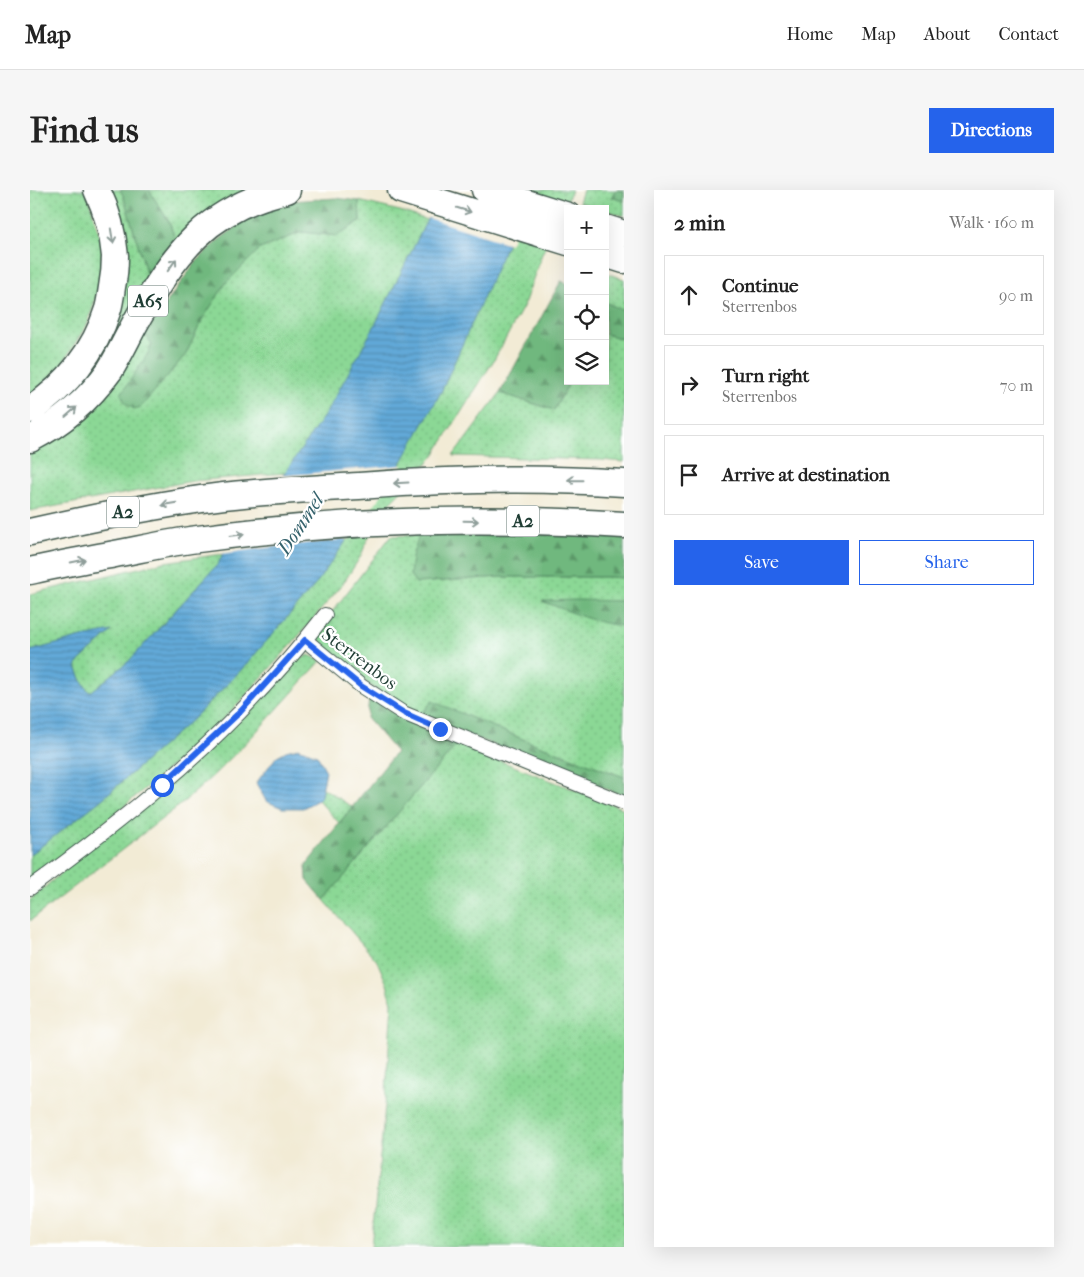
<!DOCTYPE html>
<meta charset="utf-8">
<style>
body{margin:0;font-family:"IM FELL French Canon",serif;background:#f6f6f6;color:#222}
.controls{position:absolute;right:15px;top:15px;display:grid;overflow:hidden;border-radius:0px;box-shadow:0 5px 20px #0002}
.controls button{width:45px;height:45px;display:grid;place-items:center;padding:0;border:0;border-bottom:1px solid #e0e0e0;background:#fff;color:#222;font:25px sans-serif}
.stop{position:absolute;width:15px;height:15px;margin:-11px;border:4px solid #2563eb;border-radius:50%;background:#fff}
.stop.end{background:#2563eb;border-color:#fff;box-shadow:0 1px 5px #0008}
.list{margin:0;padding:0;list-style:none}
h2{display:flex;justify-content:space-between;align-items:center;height:65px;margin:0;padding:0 20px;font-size:21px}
h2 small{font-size:16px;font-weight:400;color:#767676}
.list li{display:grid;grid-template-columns:32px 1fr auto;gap:15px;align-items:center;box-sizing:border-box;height:80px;margin:0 10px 10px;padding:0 10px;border:1px solid #e0e0e0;border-radius:0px}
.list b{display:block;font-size:19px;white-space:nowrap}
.list p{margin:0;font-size:16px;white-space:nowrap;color:#767676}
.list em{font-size:16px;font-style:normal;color:#767676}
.actions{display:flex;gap:10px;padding:15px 20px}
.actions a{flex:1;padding:11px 0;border:1px solid #2563eb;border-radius:0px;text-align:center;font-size:18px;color:#2563eb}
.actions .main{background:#2563eb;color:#fff}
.icon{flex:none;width:28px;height:28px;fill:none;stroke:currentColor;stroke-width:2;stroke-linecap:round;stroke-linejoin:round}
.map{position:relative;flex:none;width:594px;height:1057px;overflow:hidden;border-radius:0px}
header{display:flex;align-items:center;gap:30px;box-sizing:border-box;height:70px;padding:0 25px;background:#fff;border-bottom:1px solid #e0e0e0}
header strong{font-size:24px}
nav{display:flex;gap:28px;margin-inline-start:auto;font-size:18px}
.intro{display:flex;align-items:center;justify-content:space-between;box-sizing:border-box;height:120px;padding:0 30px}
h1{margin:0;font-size:35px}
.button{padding:12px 22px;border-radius:0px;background:#2563eb;color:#fff;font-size:18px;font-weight:700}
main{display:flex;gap:30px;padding:0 30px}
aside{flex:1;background:#fff;border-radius:0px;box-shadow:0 5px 20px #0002}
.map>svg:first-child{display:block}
.grass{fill:url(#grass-dots);stroke:#558a64}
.forest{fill:url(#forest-firs);stroke:#487a59}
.water{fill:url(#water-rules);stroke:#407386}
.pier{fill:#f2ebd5}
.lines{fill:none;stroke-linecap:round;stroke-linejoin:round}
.street-casing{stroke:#3f574c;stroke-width:16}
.highway-casing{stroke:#3f574c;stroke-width:29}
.street{stroke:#fff;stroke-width:14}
.highway{stroke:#fff;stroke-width:26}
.oneway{stroke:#8f9e9a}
.route{stroke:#2563eb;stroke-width:6}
.labels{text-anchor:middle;stroke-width:4.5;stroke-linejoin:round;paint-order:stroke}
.shield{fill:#fff;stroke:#627771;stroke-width:1}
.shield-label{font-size:18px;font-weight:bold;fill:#1f3d34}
.street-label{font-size:19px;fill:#1f3d34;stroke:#fff}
.water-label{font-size:20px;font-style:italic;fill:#36636d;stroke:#fff}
</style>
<header>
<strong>Map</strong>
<nav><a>Home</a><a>Map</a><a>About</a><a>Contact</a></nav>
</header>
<div class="intro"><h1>Find us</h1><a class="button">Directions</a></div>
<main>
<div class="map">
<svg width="594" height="1057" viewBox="0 0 594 1057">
<defs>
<pattern id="grass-dots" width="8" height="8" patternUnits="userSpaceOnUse" patternTransform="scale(1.25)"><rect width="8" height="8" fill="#8bd895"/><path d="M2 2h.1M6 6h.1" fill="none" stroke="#78ba81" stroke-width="1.8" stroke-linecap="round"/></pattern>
<pattern id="forest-firs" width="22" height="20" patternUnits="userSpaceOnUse" patternTransform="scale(1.25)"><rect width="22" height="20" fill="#70b87e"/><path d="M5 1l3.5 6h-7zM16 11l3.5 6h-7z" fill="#5b9768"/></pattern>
<pattern id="water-rules" width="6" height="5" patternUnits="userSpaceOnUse" patternTransform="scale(1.25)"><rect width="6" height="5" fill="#62a9d8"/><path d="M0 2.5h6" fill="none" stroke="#508bb0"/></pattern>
</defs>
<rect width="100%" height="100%" fill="#fff"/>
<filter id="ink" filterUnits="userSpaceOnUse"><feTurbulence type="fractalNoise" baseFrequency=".02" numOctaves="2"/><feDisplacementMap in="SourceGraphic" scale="10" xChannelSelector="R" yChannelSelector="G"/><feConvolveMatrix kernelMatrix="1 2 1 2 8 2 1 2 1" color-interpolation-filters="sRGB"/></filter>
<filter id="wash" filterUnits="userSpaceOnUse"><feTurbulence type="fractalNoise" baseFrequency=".0096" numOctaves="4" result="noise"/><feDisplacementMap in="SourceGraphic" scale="20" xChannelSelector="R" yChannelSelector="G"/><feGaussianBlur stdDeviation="1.12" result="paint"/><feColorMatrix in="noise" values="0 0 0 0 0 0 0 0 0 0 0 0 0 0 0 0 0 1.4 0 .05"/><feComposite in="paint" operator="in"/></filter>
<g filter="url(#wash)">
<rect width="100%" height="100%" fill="#f2ebd5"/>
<path class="grass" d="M 0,0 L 54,0 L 59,9 L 72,54 L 70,94 L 58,133 L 31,176 L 11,196 L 0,205 Z
M 75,0 L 90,0 L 93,5 L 113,71 L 119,98 L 77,163 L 63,181 L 46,197 L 75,148 Z
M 119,0 L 231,0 L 148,57 L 139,32 Z
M 504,0 L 542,0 L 512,64 L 493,117 L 464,170 L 403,267 L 362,310 L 337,350 L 331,366 L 312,395 L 253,464 L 208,514 L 163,558 L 43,659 L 0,691 L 0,665 L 71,610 L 164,528 L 214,477 L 285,395 L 370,275 L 411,202 L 478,52 Z
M 553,0 L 594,0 L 594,26 L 575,20 L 575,19 L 571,19 L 549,12 Z
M 329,11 L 374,22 L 397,30 C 365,95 334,161 296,223 C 283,243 269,263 255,283 L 163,291 L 0,321 L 0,254 L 115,143 L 122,154 L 117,165 L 111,217 L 156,164 L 172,130 L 196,93 L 230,59 L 272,42 L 307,46 L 330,31 Z
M 575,83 L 594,89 L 594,121 L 575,112 Z
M 575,144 L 594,149 L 594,272 L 571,270 L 423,266 L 470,203 L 524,220 L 540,191 L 575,191 Z
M 389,345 L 382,367 L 380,385 L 386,393 L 471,387 L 580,387 L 594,388 L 594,411 L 514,412 L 587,435 L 594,436 L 594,587 L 495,550 L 402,512 L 390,526 L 360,510 L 294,461 L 288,447 L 291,436 L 361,346 Z
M 193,364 L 188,374 L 99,471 L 62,501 L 58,501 L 52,491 L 46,477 L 49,471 L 81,442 L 52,447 L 0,461 L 0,404 L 134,372 Z
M 279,465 L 291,471 C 245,521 202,572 150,615 L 0,731 L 0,710 L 39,676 L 264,472 Z
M 427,554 L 594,619 L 594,1057 L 341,1057 L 355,916 L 362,813 L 357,794 L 347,771 L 294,710 Z
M 293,598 L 322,617 L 309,633 L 288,610 Z"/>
<path class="forest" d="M 90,0 L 119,0 L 139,32 L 148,57 L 119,98 L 113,71 L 93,5 Z
M 586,0 L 594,1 L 594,11 L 581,7 Z
M 306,8 L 329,11 L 330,31 L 307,46 L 272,42 L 230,59 L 196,93 L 172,130 L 156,164 L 111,217 L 104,219 L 96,214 L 91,204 L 117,165 L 122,155 L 115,143 L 164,74 L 186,52 L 215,30 L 259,11 Z
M 531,91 L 538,94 L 538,191 L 540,191 L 524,220 L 470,203 Z
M 575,112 L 594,121 L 594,149 L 575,144 Z
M 473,341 L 594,343 L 594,388 L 580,387 L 471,387 L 386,393 L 380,385 L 382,367 L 389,345 Z
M 547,410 L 594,411 L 594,436 C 566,434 538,421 512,411 Z
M 339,507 L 387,536 L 427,554 L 294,710 L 277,690 L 276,675 L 366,562 L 337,528 Z
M 402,511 L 495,550 L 594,587 L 594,606 L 390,526 Z"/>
<path class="water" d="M 408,0 L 478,52 L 411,202 L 370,275 L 285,395 L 214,477 L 164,528 L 71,610 L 0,665 L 0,461 L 52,447 L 82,441 L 49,471 L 46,477 L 52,491 L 58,501 L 62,501 L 99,471 L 188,374 L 193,364 L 228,322 L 296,223 L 345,135 L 397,30 Z
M 268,558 L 287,565 L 296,581 L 291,606 L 288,610 L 273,618 L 252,618 L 236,611 L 226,593 L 247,566 L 256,561 Z"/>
<path class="pier" d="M 406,0 L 506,0 L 480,54 L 395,27 Z
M 373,275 L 320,349 L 242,357 L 190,364 L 226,320 L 250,286 Z"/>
</g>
<g filter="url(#ink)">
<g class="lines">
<g class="street-casing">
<path id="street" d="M 275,450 L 331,496 L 373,523 L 594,613
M 0,698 C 45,665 90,631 132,595 C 192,544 247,486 295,425"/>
</g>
<g class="highway-casing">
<path id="highway" d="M 371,0 L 538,52
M 455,0 L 538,26
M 575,38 L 594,44
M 575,64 L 594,70
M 0,220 C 37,196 65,161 78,119 C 80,112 81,104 82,97 C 84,87 85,76 85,66 C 83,43 77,21 67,0
M 0,249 C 32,233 59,209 80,180 C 90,164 98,146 107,130 C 145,63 177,17 257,0
M 0,342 C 62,328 123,315 186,307 C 233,301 282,299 329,296 C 417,289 506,287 594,293
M 0,381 C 25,375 49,371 74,366 C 103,361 131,354 160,350 C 304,330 449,326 594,335"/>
</g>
<use href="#street" class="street"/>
<use href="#highway" class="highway"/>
</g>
<defs><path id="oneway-shaft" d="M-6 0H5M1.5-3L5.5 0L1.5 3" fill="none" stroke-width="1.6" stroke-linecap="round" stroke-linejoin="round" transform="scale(1.25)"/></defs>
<g class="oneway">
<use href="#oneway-shaft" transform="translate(434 20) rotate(17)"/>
<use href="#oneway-shaft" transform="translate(82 46) rotate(81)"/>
<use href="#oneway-shaft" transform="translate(142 75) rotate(-55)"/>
<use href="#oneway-shaft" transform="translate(41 222) rotate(-41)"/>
<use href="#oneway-shaft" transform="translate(545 290) rotate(-179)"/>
<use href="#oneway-shaft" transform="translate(371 293) rotate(177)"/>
<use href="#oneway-shaft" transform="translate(139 314) rotate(171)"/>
<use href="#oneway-shaft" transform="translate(441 331) rotate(1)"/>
<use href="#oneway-shaft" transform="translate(207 345) rotate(-7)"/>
<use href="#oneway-shaft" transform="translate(48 371) rotate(-11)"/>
</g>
</g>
<g class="lines" filter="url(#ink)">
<path class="route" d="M 132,595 L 211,521 L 275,450 L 331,496 L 374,523 L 410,539"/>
</g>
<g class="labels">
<g class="shield">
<rect x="98" y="95.5" width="40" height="31" rx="4"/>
<rect x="77" y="306.5" width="32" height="31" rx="4"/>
<rect x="477" y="315.5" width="32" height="31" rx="4"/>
</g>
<g class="shield-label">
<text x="118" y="117">A65</text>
<text x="93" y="328">A2</text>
<text x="493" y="337">A2</text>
</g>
<g class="street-label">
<text transform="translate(330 468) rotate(37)" y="7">Sterrenbos</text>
</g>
<g class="water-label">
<text transform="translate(270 334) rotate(-57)" y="7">Dommel</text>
</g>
</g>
</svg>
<div class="controls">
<button>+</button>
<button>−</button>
<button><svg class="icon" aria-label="locate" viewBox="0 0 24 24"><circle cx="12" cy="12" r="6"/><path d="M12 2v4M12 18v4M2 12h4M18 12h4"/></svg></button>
<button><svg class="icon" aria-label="layers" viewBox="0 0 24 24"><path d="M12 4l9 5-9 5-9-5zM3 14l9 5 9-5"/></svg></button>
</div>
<div class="stop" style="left:132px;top:595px"></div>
<div class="stop end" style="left:410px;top:539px"></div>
</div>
<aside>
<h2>2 min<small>Walk · 160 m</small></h2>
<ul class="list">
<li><svg class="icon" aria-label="ahead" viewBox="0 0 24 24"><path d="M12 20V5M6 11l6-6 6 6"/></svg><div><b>Continue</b><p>Sterrenbos</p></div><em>90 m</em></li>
<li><svg class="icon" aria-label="right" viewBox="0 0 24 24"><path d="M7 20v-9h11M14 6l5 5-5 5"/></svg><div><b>Turn right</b><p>Sterrenbos</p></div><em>70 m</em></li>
<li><svg class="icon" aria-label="arrive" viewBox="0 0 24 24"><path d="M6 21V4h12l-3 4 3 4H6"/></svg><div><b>Arrive at destination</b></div></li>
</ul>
<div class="actions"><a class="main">Save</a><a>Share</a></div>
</aside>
</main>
